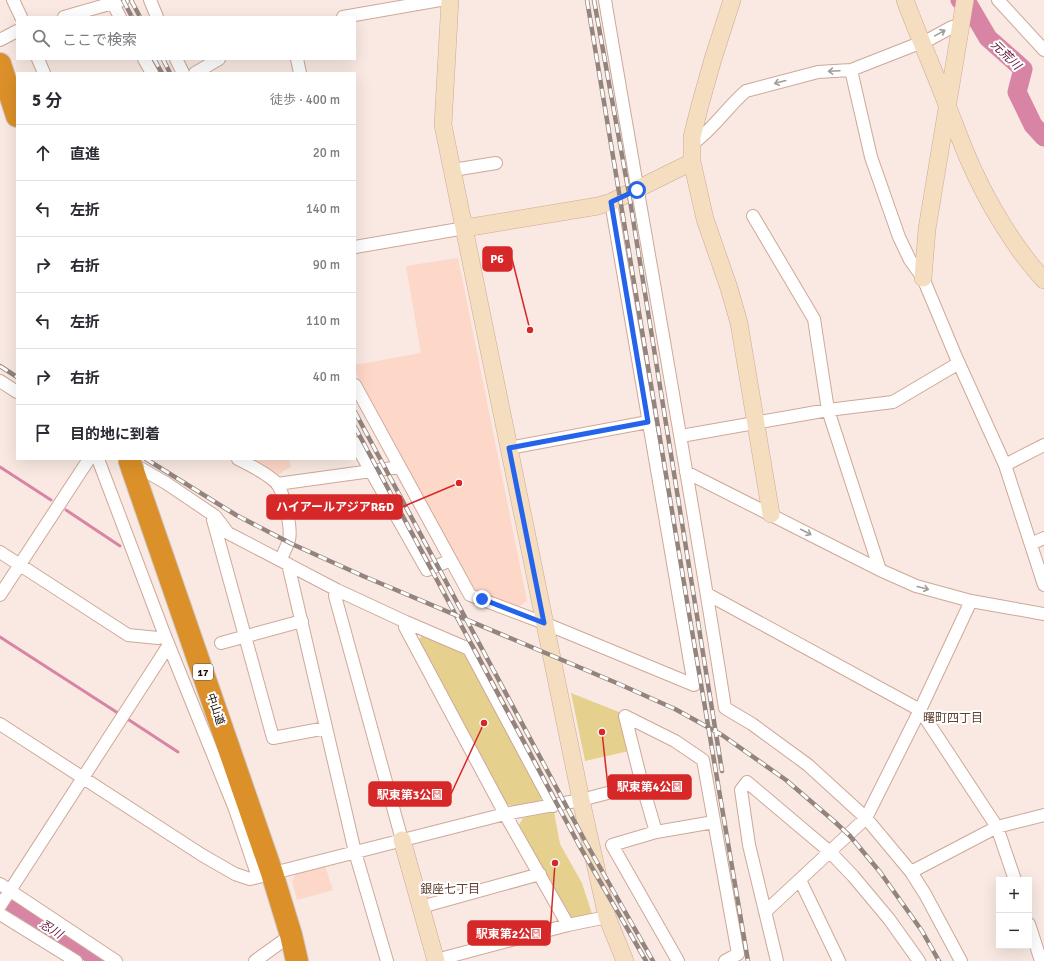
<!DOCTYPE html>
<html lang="ja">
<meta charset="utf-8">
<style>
body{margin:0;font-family:Signika,"Noto Sans JP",sans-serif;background:#f2f2f3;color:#2b2b33}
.controls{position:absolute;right:12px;bottom:12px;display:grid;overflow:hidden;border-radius:0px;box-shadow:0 4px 16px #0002}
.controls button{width:36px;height:36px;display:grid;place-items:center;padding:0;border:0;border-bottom:1px solid #e1e1e2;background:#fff;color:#2b2b33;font:20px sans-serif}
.stop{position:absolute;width:12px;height:12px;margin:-9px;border:3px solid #2563eb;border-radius:50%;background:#fff}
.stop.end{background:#2563eb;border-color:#fff;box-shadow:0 1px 4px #0008}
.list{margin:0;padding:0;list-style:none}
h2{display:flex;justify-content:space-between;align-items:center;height:52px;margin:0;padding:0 16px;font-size:17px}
h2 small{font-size:13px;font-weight:400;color:#7c7c81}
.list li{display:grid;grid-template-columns:26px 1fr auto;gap:12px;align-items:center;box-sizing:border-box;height:56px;padding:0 16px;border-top:1px solid #e1e1e2}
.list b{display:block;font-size:15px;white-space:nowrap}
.list em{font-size:13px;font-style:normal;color:#7c7c81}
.icon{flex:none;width:22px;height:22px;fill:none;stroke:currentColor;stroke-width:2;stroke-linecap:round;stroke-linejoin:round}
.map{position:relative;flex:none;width:1044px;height:961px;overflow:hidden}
.search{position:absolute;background:#fff;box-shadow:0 4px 16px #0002;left:16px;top:16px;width:340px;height:44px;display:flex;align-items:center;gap:10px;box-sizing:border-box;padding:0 14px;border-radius:0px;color:#7c7c81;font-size:15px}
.panel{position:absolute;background:#fff;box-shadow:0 4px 16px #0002;left:16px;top:72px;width:340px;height:388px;border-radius:0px}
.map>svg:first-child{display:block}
.built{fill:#fdd7c7}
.green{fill:#e5d08d}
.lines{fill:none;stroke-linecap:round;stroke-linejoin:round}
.stream{stroke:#d884a4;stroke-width:3}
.river{stroke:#d884a4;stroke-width:19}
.street-casing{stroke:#cea898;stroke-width:14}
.secondary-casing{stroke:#cea898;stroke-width:18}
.highway-casing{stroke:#ccc9c8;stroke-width:24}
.street{stroke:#fff;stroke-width:12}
.secondary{stroke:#f4debf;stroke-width:17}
.highway{stroke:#dc9029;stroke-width:22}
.rail-casing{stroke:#93847e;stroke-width:4.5}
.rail{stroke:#fff;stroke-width:3;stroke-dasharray:9;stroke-linecap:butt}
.highway-bridge-casing{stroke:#ccc9c8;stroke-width:24;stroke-linecap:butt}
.highway-bridge{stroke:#dc9029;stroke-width:22}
.oneway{stroke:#a29d9b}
.route{stroke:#2563eb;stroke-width:5}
.labels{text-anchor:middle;stroke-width:4;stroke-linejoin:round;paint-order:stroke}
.shield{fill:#fff;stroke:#5d5451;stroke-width:1}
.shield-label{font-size:10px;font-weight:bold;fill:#170b06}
.street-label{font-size:11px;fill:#170b06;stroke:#fff}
.water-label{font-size:12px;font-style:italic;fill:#5f1438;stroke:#fff}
.neighbourhood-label{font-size:12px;fill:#604032;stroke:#fff}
.leader{fill:none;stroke:#d62828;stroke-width:1.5}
.callout-dot{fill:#d62828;stroke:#fff;stroke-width:1.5}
.callout{fill:#d62828;stroke:#d62828;stroke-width:1.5}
.callout-label{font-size:12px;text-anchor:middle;font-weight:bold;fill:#fff}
</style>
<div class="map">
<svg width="1044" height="961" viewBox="0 0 1044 961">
<rect width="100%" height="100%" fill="#f9e9e2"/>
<path class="built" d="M 458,258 L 527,601 L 516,608 L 473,592 L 357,375 L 355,365 L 421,353 L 406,266 Z
M 252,459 L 289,459 L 291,467 L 283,471 L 277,477 Z
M 325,866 L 333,890 L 297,900 L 292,881 L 296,873 Z"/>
<path class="green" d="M 423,634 L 466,653 L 543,794 L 540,801 L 512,806 L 507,804 L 418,641 Z
M 571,693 L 619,712 L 629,751 L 585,761 Z
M 554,812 L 560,844 L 582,883 L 593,917 L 572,922 L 519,825 L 523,818 Z"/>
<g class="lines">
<path class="stream" d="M 0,467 L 51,500
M 66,510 L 120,546
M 0,637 L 121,715
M 126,718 L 178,752"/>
<path class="river" d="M 960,0 L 968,4 L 988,38 L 1023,69 L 1017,92 L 1033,125 L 1044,137
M 0,896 L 23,909 L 102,961"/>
<g class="street-casing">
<path id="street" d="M 13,0 L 21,17
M 150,0 L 157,17
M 605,0 C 645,236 688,471 725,708 L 752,724 L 808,765 L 866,818 L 911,872 L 925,894 L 961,961
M 998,0 L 1044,50
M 113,4 L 120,17
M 64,17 L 123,0
M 343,17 L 440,0
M 0,40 L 17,31
M 38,59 L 44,73
M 144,59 L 152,73
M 176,59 L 183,73
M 297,59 L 300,73
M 851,70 L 871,157 L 899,237 L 910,260 L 923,278 L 956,357 L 1005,465 L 1044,585
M 195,73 L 219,59
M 692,144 C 713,130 727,107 746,91 L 818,72 L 851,70 L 930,39 L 952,27 L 960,27
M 453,170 L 496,163
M 753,216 L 814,319 L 828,410 L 880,570
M 355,247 L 465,228
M 0,381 L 17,392
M 355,385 L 470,595 L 544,623 L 694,685 L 611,202
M 681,436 L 828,410 L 893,402 L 959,363
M 355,443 L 427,570 L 451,560
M 509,448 L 648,422
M 98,459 L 165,636 L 235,809 L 258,877
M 238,459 C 248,464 272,476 278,485 C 284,495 292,528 289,540 C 287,547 283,553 281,560
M 130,462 L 166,483 L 215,516 L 228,533 L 337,590 L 335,596 L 402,840
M 1005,465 L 1044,445
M 686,472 L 880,570 L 916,586 L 971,601 L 1044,614
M 277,484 L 400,467
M 215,516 L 213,520 L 273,738 L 326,728
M 1031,544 L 1044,538
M 0,552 L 128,635 L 158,638 L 165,636
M 288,564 L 355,852 L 387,961
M 337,590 L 406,622 L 469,649 L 553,806
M 707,594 L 920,710 L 997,827 L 1015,880
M 0,595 L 89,459
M 406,622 L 405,627 L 505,814 L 568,925
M 221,643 L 302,621
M 0,724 L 202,855 L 235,874 L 250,879 L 505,814 L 581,800 L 642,784
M 656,832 L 642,784 L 625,716 L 675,741 L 703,760 L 738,954 L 725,961
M 911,872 L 997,827 L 1044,815
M 800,880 L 839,961
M 0,884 L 116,961
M 0,906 L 163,654 L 166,649 L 170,648
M 421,907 L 540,874
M 765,912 L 866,818 L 920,710 L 971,601
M 0,914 L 76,961
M 1029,924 L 1041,961
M 436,960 L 568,925 L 607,917
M 255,961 L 291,935
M 678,961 L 612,845 L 656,832 L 714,822
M 777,961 L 749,845 L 741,790 L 747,782 L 830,852 L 853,876 L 889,919 L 919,961"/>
</g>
<g class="secondary-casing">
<path id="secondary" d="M 450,0 L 443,125 L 581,800 L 607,917 L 625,961
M 732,0 L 713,59 L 700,105 L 692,137 L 692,162 L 705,219 L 729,288 L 739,323 L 771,514
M 905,0 C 918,35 934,70 947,105 C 955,125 962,145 971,165 C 988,203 1015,249 1044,280
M 465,228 L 598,206 L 611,202 L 692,162
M 923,278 L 927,229 L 965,0
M 402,840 L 436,961"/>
</g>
<g class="highway-casing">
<path id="highway" d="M 0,64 L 17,116
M 133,471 L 272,873 L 291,935 L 297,961"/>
</g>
<use href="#street" class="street"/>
<use href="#secondary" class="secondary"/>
<use href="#highway" class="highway"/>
<g class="rail-casing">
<path id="rail" d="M 123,0 L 132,17
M 131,0 L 140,17
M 587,0 L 690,619 L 748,961
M 594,0 L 629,194 L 722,771
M 154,59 L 162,73
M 163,59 L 170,73
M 0,366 L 17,377
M 355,412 L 585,841 L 653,961
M 355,427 L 579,845 L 646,961
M 146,459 L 236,515 L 292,544 L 363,576 L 619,684 L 675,709 L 722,735 L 786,780 L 835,822 L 850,836 L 880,872 L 922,931 L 939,961"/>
</g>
<use href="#rail" class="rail"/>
<g class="highway-bridge-casing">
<path id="highway-bridge" d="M 129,459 L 133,471"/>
</g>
<use href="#highway-bridge" class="highway-bridge"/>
</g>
<defs><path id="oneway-shaft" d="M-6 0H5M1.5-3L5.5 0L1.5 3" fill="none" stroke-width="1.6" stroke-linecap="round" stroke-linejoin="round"/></defs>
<g class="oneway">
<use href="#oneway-shaft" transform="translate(940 33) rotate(-29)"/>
<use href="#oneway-shaft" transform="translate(834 71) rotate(177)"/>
<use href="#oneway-shaft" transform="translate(780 82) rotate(165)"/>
<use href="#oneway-shaft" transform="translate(806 532) rotate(27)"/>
<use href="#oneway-shaft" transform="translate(923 588) rotate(15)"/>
</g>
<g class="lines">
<path class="route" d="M 482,599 L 544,623 L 509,448 L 648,422 L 611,202 L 637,190"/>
</g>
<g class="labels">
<rect class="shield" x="193" y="664" width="20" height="16" rx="3"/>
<g class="shield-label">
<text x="203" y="676">17</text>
</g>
<g class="street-label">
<text transform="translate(216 709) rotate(71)" y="4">中山道</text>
</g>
<g class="water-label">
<text transform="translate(1006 55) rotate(44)" y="4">元荒川</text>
<text transform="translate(51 929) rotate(32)" y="4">忍川</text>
</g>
<g class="neighbourhood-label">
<text x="953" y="722">曙町四丁目</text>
<text x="450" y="893">銀座七丁目</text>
</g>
</g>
<path class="leader" d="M530 330L512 259M459 483L402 507M602 732L608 787M484 723L451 794M555 863L550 933"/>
<g class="callout-dot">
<circle cx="530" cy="330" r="4"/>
<circle cx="459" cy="483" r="4"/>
<circle cx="602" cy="732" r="4"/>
<circle cx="484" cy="723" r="4"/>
<circle cx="555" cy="863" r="4"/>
</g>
<g class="callout">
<rect x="483" y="247" width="29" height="24" rx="4"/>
<rect x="267" y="495" width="135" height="24" rx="4"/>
<rect x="608" y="775" width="83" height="24" rx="4"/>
<rect x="369" y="782" width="82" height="24" rx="4"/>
<rect x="468" y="921" width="82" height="24" rx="4"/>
</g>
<g class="callout-label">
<text x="497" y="263">P6</text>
<text x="335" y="511">ハイアールアジアR&amp;D</text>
<text x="650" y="791">駅東第4公園</text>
<text x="410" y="799">駅東第3公園</text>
<text x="509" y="938">駅東第2公園</text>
</g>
</svg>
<div class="controls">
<button>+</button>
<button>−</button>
</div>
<div class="stop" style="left:637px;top:190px"></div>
<div class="stop end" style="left:482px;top:599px"></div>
<div class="search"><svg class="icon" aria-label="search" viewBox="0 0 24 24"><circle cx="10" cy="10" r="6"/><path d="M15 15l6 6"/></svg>ここで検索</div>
<section class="panel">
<h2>5 分<small>徒歩 · 400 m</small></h2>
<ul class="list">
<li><svg class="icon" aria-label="ahead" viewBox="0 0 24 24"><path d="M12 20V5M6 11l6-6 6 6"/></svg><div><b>直進</b></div><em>20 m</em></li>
<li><svg class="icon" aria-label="left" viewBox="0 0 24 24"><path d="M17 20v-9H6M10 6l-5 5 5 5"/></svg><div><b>左折</b></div><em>140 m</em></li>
<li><svg class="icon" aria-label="right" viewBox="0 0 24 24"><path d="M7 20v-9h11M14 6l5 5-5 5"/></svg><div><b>右折</b></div><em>90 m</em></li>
<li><svg class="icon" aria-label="left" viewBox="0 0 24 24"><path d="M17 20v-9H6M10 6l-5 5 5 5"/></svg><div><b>左折</b></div><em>110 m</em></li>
<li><svg class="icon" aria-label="right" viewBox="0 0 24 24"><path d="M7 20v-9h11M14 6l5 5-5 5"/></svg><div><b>右折</b></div><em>40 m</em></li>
<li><svg class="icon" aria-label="arrive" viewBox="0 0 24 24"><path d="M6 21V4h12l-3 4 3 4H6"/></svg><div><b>目的地に到着</b></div></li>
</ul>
</section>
</div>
